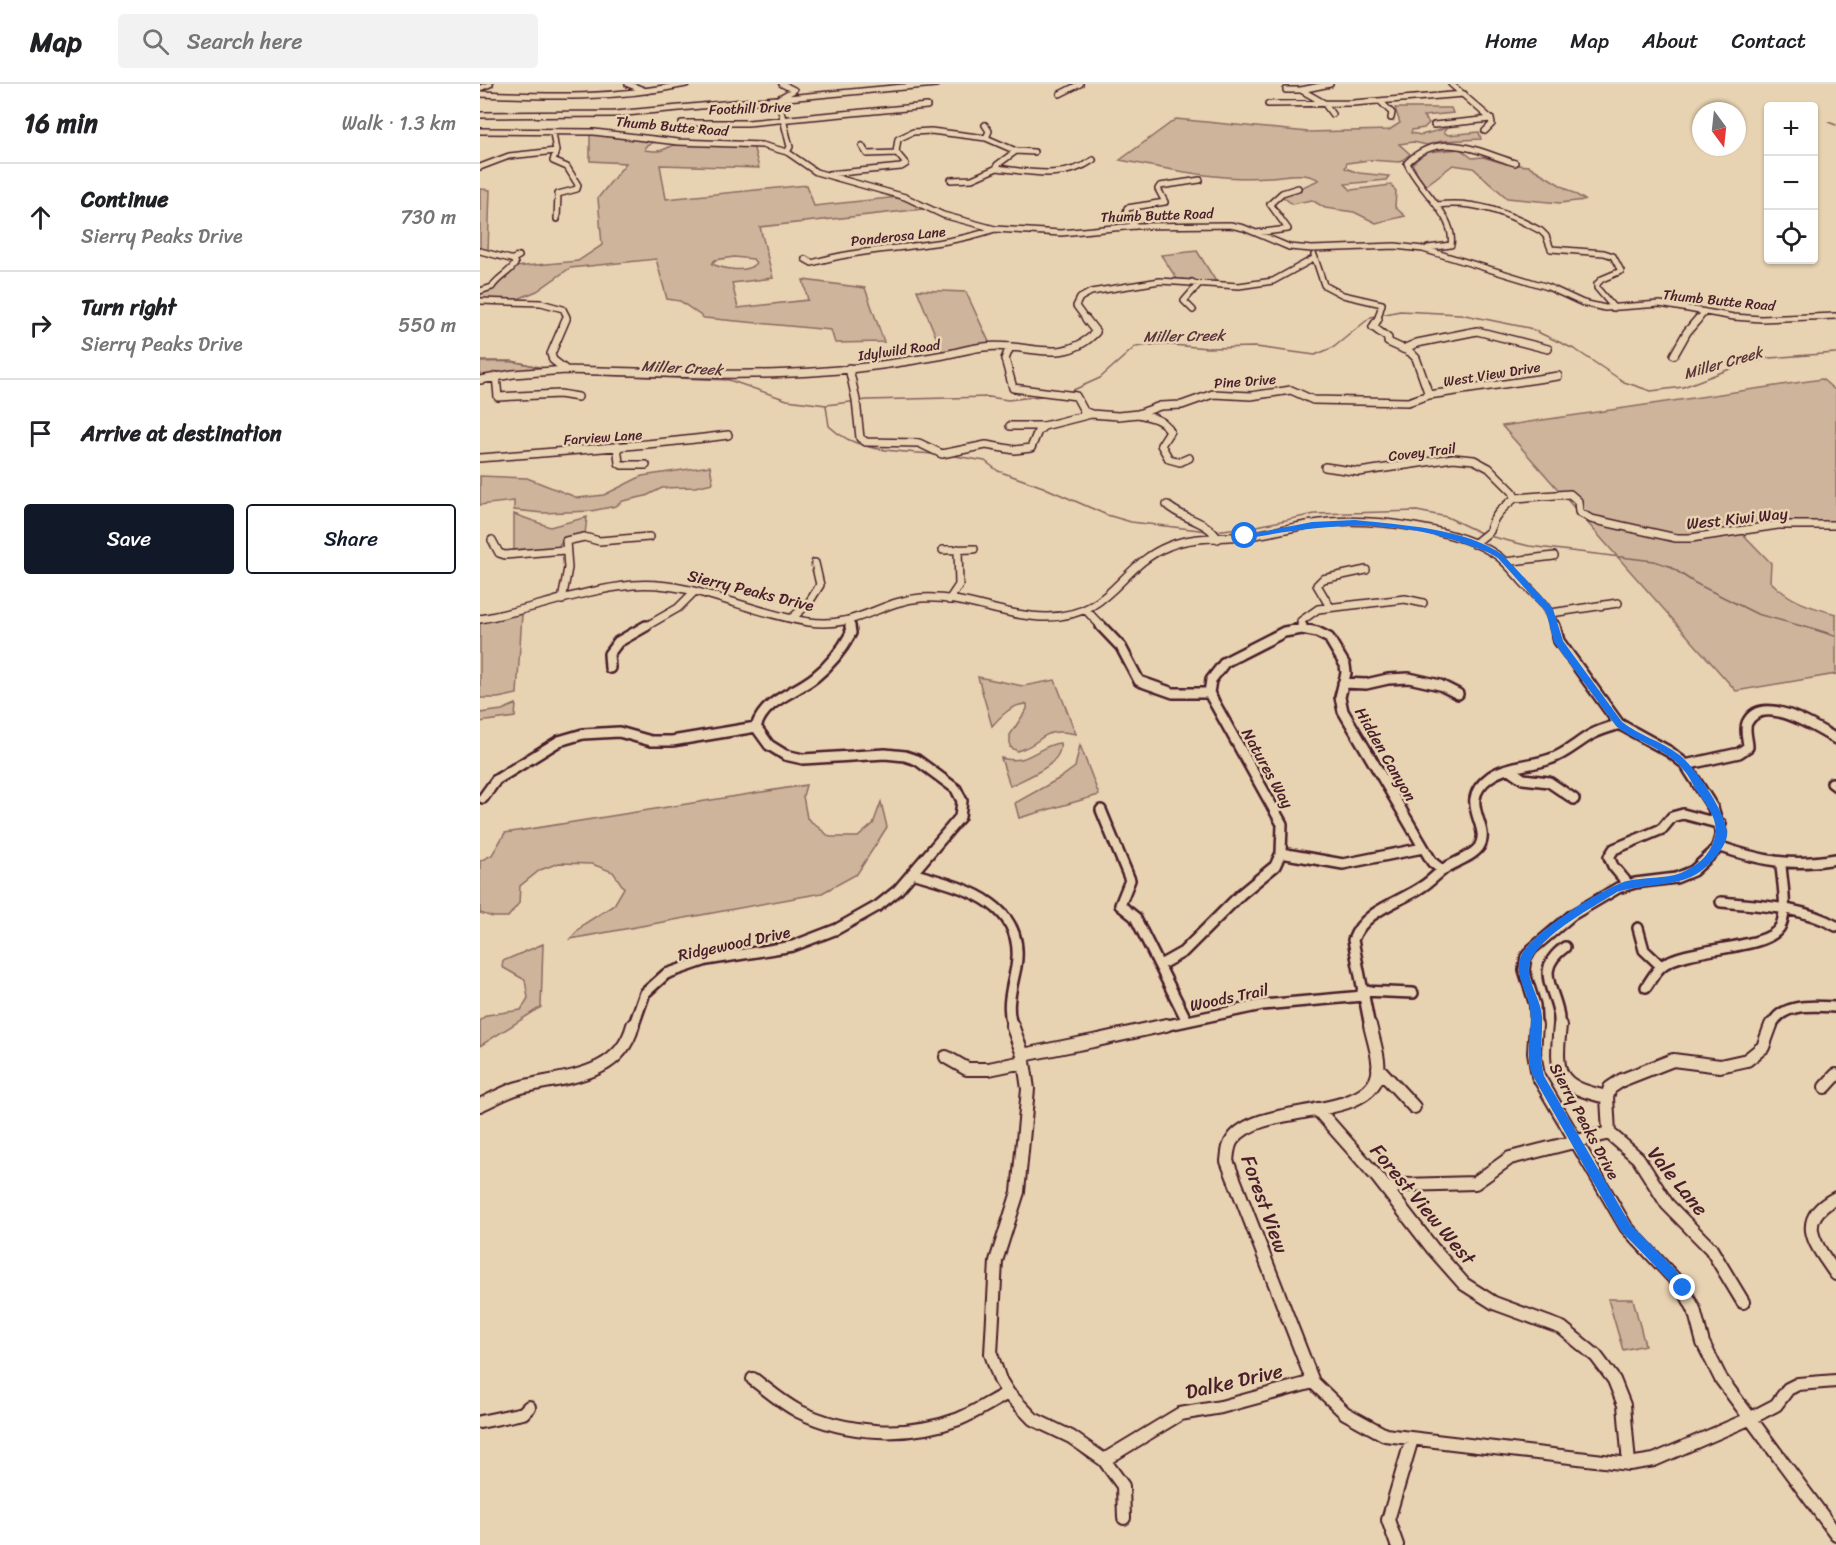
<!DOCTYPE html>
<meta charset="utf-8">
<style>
body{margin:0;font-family:Sriracha,sans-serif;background:#f2f2f2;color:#202124}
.controls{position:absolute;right:18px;top:18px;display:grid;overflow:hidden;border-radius:6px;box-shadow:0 2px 4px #0004}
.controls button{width:54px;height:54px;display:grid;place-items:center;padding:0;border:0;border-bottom:2px solid #e0e0e0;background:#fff;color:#202124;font:30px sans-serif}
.compass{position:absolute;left:1212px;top:18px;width:54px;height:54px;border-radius:50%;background:#fff;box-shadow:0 2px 4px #0004;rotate:165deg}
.stop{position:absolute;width:18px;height:18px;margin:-14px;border:4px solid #1a73e8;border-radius:50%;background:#fff}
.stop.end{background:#1a73e8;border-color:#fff;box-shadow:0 2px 6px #0008}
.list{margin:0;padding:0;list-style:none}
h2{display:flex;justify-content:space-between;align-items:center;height:78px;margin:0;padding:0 24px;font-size:26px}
h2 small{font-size:20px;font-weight:400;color:#757577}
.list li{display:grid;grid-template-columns:39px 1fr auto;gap:18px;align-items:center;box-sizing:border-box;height:108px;padding:0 24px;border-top:2px solid #e0e0e0}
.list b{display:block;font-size:22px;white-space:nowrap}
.list p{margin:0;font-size:20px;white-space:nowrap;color:#757577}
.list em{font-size:20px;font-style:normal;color:#757577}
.actions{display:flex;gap:12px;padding:18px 24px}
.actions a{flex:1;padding:14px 0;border:2px solid #111827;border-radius:6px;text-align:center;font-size:21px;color:#111827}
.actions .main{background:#111827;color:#fff}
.icon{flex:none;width:33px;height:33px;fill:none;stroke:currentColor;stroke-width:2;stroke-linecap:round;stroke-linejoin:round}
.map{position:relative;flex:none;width:1356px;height:1461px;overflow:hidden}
header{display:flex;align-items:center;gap:36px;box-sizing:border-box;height:84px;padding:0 30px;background:#fff;border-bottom:2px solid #e0e0e0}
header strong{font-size:28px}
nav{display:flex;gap:33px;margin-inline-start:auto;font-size:21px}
.search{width:420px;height:54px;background:#f2f2f2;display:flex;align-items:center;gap:15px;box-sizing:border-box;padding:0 21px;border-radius:6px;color:#757577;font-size:22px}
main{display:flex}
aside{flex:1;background:#fff}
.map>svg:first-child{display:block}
.green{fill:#ceb49b;stroke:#8c6a63;stroke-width:1.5;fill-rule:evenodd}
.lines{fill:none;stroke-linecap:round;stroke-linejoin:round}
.stream-far1{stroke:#84615d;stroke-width:1.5}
.stream{stroke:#84615d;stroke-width:2}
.minor-far3-casing{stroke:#4a1f2b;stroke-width:8}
.minor-far2-casing{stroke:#4a1f2b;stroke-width:10}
.minor-far1-casing{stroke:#4a1f2b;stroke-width:14}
.minor-casing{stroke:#4a1f2b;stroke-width:16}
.minor-far3{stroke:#e7d2b1;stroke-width:5}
.minor-far2{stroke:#e7d2b1;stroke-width:7}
.minor-far1{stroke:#e7d2b1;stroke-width:9}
.minor{stroke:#e7d2b1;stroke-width:12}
.route{fill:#1a73e8}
.labels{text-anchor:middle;stroke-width:5;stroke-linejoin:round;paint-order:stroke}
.far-street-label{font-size:14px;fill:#4a1f2b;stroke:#e7d2b1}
.far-water-label{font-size:15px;font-style:italic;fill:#5d353c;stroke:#e7d2b1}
.street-label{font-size:16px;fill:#4a1f2b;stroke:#e7d2b1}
.near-street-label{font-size:20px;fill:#4a1f2b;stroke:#e7d2b1}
</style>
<header>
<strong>Map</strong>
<div class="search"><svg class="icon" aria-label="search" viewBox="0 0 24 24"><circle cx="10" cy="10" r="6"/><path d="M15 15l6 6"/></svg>Search here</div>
<nav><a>Home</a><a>Map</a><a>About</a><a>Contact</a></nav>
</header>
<main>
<aside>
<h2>16 min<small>Walk · 1.3 km</small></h2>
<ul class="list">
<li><svg class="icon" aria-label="ahead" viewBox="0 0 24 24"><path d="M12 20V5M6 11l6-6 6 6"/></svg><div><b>Continue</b><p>Sierry Peaks Drive</p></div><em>730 m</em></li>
<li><svg class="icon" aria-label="right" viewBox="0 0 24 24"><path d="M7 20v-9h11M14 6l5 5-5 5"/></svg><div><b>Turn right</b><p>Sierry Peaks Drive</p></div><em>550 m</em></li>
<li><svg class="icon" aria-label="arrive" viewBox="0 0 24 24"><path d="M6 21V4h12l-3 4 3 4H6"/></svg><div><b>Arrive at destination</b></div></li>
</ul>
<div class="actions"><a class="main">Save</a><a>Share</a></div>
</aside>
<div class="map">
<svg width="1356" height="1461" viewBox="0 0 1356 1461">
<rect width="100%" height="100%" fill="#e7d2b1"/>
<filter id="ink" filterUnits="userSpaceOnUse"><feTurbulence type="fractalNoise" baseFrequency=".0167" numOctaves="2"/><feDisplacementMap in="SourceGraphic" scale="12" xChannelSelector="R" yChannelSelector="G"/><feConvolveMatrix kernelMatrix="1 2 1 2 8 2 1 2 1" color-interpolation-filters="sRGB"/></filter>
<g filter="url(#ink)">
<path class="green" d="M 915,24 L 971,24 L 973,29 L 943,32 L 949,39 L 944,44 L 932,46 L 931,49 L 941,51 L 967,44 L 964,48 L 968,51 L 999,48 L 1001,55 L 962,57 L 947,61 L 933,58 L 919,60 L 930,70 L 920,78 L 889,76 L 867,79 L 865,84 L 879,89 L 909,92 L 906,96 L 865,100 L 871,106 L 911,101 L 916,107 L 915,123 L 925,132 L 896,139 L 874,128 L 845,124 L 832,116 L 812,120 L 802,112 L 839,96 C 823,87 806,92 789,93 C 739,97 689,85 640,76 L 696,35 L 828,48 L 909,46 L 920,39 Z
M 110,49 L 176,57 L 165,63 L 165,66 C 186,70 185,62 201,59 C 217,56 255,61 273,61 L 279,84 L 180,81 L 186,115 L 327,101 L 334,122 L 419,113 L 443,125 L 280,143 L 293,194 L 252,199 L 258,224 L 328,216 L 323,196 L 385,204 L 404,258 L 355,259 L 351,246 L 224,234 L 200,217 L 187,215 L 176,175 L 90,184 L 57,207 L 33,217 L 0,216 L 0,208 L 31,189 L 35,183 L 98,177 L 122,161 L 118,114 L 146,79 L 110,77 ZM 254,173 L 273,175 L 276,179 C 267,190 244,185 232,180 L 235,176 Z
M 980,65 L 992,74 L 1003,73 L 1026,80 L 1049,82 L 1105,116 L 1080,119 L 1027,114 L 993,84 L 973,81 L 945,102 L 932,80 L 946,68 Z
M 0,105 L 10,106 L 8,168 L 0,166 Z
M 717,167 L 737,199 L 697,195 L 681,171 Z
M 437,206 L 486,208 L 510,260 L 463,270 Z
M 0,278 C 19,277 45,276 62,286 L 0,294 Z
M 1342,295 L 1356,307 L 1356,439 L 1304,437 L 1258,445 L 1291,479 L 1290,497 C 1309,517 1330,523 1356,530 L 1356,590 L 1256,607 L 1022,342 Z
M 230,382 L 233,399 L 215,403 L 182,404 L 166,412 L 143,417 L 136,422 L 111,427 L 63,429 L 34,426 L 34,417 L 0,421 L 0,392 L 47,394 L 98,414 L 124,411 L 162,392 Z
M 34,430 L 70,443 L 107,433 L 105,450 L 84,454 L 77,464 L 34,468 Z
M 42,530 L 37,610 L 18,614 L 0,614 L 0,538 Z
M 498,593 L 543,602 L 575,596 L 596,650 C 559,642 566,659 537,667 L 530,663 L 530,651 L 547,625 L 547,620 C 532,620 521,632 512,642 Z
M 36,620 L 35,633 L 0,638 L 0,629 L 22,626 Z
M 580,659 C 584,681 545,694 530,702 L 521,674 C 549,682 558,661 580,659 Z
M 600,661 L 619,711 L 539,734 L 535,719 L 580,694 L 595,683 Z
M 326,701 L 323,712 L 327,734 L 350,753 L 378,753 L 393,740 L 401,718 L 407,743 L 377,790 L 342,809 L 90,855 L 104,840 L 134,821 L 144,804 L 133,788 L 112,780 L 79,779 L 60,786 L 40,802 L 39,819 L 28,833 L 13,833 L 0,829 L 0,777 L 12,771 L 25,749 Z
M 63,860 L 61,923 L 0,962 L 0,936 L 7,931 L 41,926 L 48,914 L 45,896 L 22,883 L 23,877 Z
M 1128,1215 L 1153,1215 L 1165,1261 L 1143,1266 Z"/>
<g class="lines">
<path class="stream-far1" d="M 1348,38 L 1356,41
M 0,277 L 32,277 L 64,284
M 96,290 L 249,296 L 307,316 L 346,321 L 387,316 L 509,313 L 528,316 L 569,311
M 589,308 L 620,294 L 655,263 L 679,260 L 728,264 L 776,263 L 835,271 L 854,263 L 891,233 L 920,227 L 980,230 L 1049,244 L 1096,266 L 1144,298 L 1171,307 L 1203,303 L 1263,280 L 1289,274 L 1356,269
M 346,322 L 349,342 C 377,369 417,367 454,370
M 469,371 L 505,377 L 518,387 L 563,403 L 627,431 L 651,438 L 728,447
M 734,447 L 777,442 L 835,430 L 937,427 L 967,433 L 1003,450
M 1009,452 L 1049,462 L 1174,477 L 1189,482 L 1215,499 L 1277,530 L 1329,544"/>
<path class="stream" d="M 1324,542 L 1356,552"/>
<g class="minor-far3-casing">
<path id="minor-far3" d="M 148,0 L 166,7
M 302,0 L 314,6 L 298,15 L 310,63 L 307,68
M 971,0 L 1011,35 L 1012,40 L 1005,47
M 0,4 L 10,0
M 806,6 L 821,6 L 850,0
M 821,6 L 844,19 L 852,30
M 0,10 C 71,13 136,15 206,0
M 580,10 L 600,0
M 901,18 L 912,29 L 911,34
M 788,20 L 873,19 L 984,10
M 0,31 L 135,30 L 456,0
M 202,39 L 268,39 L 447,22
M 505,41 L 509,47 L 506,54
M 954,41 L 1011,35
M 0,47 L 114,48 L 198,58 L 282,61 L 307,68 L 336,88 L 425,113 L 463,131 L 515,145 L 581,149 L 655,142 L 750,141 L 764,144 L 809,163 L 832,165 L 915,162 L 943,165 L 1068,203 L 1103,219 L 1125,224 L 1180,220 L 1254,233 L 1281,235 L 1356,232
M 73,49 L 76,67 L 73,77 L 87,83 L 98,101 L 97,105 L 78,110 L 77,135
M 382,62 L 387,70 L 417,69
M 0,83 L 29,72 L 76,67
M 517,84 C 550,88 584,96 613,76
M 517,84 L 517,81 L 536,67
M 349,90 L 421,83 L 426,80 L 416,68 L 418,55 L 433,48 L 451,47 L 506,54 L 536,67 L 554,68
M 471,96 L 492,95 L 517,84
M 957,121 C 996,116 1027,129 1061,147 L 1066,152 L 1071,165 L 1124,169 L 1133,172 L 1141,187 L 1122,195 L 1117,200 L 1117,204 L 1134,224
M 655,142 L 646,129 L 647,124 L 685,118 L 678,105 L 680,102 L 720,96
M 776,149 L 808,145 L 790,120 L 802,109 L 818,104
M 948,164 L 971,161 C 976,132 938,105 927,79 C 959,46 997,67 1035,79
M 0,167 L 34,176
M 834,171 L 844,201 L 863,211 L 902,220 L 897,237
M 325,175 L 332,179 C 392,161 455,166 515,145
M 712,198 L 718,201 L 704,217 L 713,226
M 0,207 L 12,203 C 18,193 28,190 35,180 L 33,175 L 39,172
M 0,217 L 61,219 L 83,225 L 87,233 L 85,237
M 607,237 L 596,222 L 600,214 L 611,208 L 680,197 L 759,202 L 793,197 L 835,174
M 1217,237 L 1225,228"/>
</g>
<g class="minor-far2-casing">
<path id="minor-far2" d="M 86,235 L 71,270 L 73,276 L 86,286 C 173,288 260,294 346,287 C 386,284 425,278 464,271 C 477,269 490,264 504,263 C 546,257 582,284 616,248 L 606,235
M 898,235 L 893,243 L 908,254 L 908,258 L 930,268 L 936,274 L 949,311
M 530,263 L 525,275 L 533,304 L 596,312 L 604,327 L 611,330 L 638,332 L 658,330 L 680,322 L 702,321 L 733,310 L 771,312 L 811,306 L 833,316 L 928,318 L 949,311 L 1078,292
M 923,265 L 937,259 L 997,247 L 1068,265
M 1194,271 L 1207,248 L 1218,235
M 369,284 L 376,316 L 380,354 L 386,358 L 439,359 L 462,370 L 506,361 L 535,366 L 551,364 L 558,347 L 564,342
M 16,292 L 18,313 L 80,310 L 98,313
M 0,296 L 33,290 L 86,286
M 658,330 C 671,333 683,335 690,347 L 681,361 L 689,375 L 700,378 L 709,374
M 530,342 L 564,342 L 611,330
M 137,362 L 139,379 L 142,381 L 166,381
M 0,374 C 83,367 166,362 248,351
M 845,383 L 879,388 L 973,374 L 994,376 L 1009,384 L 1033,408 L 1035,414 C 1023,424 1013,431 1010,447 L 994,460
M 1035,414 L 1090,410 L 1098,417 L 1099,428 L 1111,435 L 1196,454 L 1211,454 L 1298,441 L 1356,441
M 687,421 C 703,436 726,435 738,455
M 12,456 L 19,469 L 25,471 L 85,466
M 463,466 L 494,465
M 1025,478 L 1074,472
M 82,516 L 88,484 L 86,457 L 104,453 L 119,457 L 169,453
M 469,516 L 479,501 L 478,465
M 850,523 L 837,501 L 843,495 L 886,486
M 606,526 L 623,544
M 1071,529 L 1138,519
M 312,534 L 328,520 L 340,501 L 335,479
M 0,535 C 51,526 101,506 153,501 C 213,496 271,530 329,538 C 377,545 400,517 441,514 C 484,511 524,533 567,533 C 634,532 638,482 689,462 C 715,451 747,455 775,451 C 800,447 824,440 849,438 C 897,435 979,444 1018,472 C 1027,479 1035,489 1042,497 C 1058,514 1068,521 1075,544
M 369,537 L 370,544
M 163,544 L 198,524 L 214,508
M 822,544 L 821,537 L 838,525 L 925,515 L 943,519"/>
</g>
<g class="minor-far1-casing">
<path id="minor-far1" d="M 621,542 L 641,563 L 659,597 L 693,609 L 729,609
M 822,542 L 822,545
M 130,584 L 129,570 L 138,558 L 166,542
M 863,599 L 886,600 L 908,595 L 929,594 L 960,601 L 978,610
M 1205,681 L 1259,669 L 1268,663 C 1268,656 1264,646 1267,639 C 1282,608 1337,644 1356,655
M 1029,685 L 1043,695 L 1069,698 L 1094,715
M 1352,699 L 1356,702
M 3,714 L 16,696 L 79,657 L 103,650 L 139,648 L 171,657 L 192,657 L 276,643
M 621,726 L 650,796 L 640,821 L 655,833 L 707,937
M 1238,762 C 1281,777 1311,783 1356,775
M 801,769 L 863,780 L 943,764
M 432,789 C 480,803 547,817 536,883 C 532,903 525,924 533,943
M 1148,800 L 1133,782 L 1129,773 L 1134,765 L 1182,745 L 1192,733 L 1203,730 L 1241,740
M 1241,818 C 1281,822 1320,822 1356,842
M 1158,844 L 1164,866 L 1181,882
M 680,881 L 703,868 L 761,810 L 795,782 L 801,769 L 802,740 L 729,609 L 731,596 L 745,578 L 804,548 L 822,545 L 837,548 L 849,554 L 865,581 L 866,589 L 860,613 L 863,627 L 952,778 L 962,786
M 1166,903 C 1171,896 1176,886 1183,881 C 1208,862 1291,867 1301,841 C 1308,824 1302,798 1301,781
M 882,907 L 933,909
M 153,943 L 165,909 L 186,890 L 227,876 L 313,862 L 357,845 L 398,822 L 418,806 L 480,733 L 482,717 L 476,705 L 437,676 L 425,672 L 405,670 L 323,675 L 305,671 L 289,661 L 276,643 C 285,615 314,610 335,593 C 350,581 362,566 371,549 L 370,542
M 679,943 L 782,921 L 883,912
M 890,943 L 873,856 C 884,826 919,819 943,802 C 951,797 957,790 964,785 C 974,778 992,773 999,763 C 1013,742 975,719 1010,693 C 1027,681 1051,682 1070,675 C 1084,671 1097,659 1109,652 C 1118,646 1129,644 1139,640
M 1056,943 L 1055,921 L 1044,886 L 1046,873 L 1052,865 L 1092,831 L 1138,804 L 1155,799 L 1196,794 L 1213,787 L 1236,766 L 1241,749 L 1233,724 L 1205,680 L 1190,668 L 1139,640 L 1079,557 L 1075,542
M 1079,943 C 1082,909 1049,889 1085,863
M 1291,943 C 1300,918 1334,922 1356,923"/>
</g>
<g class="minor-casing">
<path id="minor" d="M 532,941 L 543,971 L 548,1005 L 538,1108 L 516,1177 L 511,1270 L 520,1296 L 528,1309 L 553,1335 L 591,1353 L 624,1376 L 643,1402 L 644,1434
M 890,941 C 893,956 903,982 896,996 C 878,1036 779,1020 753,1055 C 748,1061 748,1069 747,1077 L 833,1298 L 865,1329 L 905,1351 L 1149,1380 L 1174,1376 L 1269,1335 L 1296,1321 L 1308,1305 L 1318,1300 L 1356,1297
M 1056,941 L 1054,968 L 1058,992 L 1146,1143 L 1203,1204 L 1214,1225 L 1223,1259 L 1241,1295 L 1356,1450
M 1080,941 C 1075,991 1076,1002 1127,1013
M 622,955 L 686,941
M 543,971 L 618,956
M 466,973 L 487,985 L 509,985 L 543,978
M 898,984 L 934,1023
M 1345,1003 L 1356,991
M 0,1021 C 13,1015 25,1008 38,1004 C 82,992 139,995 153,941
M 837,1025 L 898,1094 L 953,1165 L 984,1200 L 1014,1219 L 1082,1244 L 1116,1272 L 1134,1296 L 1144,1321 L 1149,1380
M 1129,1049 L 1127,1013 L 1130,1004 L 1142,996 L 1193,976 L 1240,982 L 1267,976 L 1283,963 L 1291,941
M 1129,1049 L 1158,1074 L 1187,1120 L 1231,1165 L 1263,1218
M 908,1105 L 923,1101 L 995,1099 L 1030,1074 L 1129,1049
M 1356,1114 C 1314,1136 1335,1160 1356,1190
M 273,1295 C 288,1306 301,1318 318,1327 C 367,1351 428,1354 479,1335 C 496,1328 512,1317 528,1309
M 0,1338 L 43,1329 L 49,1323
M 624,1376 L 700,1330 L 741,1323 L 833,1298
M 917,1461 L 908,1436 L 932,1355"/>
</g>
<use href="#minor-far3" class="minor-far3"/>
<use href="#minor-far2" class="minor-far2"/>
<use href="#minor-far1" class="minor-far1"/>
<use href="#minor" class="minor"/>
</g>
</g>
<path class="route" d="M 875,436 C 921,441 985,444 1023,471 L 1073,525 L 1083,557 L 1142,638 C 1160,652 1181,657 1198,670 C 1214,681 1248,731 1247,751 C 1246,763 1231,780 1221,787 C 1198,804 1164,799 1137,808 C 1114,823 1045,858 1049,889 C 1051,904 1061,917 1062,933 C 1063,955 1058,969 1064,992 L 1150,1140 L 1195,1185 L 1209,1204 L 1207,1208 L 1198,1208 L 1186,1193 L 1141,1147 L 1053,992 C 1051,987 1049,981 1049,975 C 1047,957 1054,938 1049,920 C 1045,903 1034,890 1041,872 C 1050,850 1124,803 1147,797 C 1164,793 1185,795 1201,789 C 1212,784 1223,777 1229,767 C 1244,742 1231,727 1216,706 C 1212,698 1207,689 1201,683 C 1185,664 1156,658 1136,642 L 1074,558 L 1066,528 L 1018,474 C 1006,466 993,463 980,458 C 906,433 840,441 765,455 L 761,452 L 832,438 Z"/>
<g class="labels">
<g class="far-street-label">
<text transform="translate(270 24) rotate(-2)" y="5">Foothill Drive</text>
<text transform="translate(192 42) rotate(5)" y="5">Thumb Butte Road</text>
<text transform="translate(677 131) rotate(-2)" y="5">Thumb Butte Road</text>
<text transform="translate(418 152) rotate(-6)" y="5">Ponderosa Lane</text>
<text transform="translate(1239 216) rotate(6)" y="5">Thumb Butte Road</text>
<text transform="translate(419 266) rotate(-8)" y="5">Idylwild Road</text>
<text transform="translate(1012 290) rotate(-9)" y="5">West View Drive</text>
<text transform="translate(765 297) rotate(-4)" y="5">Pine Drive</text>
<text transform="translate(123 353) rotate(-4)" y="5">Farview Lane</text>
<text transform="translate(942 368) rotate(-7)" y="5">Covey Trail</text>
</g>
<g class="far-water-label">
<text transform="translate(704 252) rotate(-1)" y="5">Miller Creek</text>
<text transform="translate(1243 279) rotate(-16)" y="5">Miller Creek</text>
<text transform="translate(202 284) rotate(3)" y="5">Miller Creek</text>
</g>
<g class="street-label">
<text transform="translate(1257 434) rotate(-6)" y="6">West Kiwi Way</text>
<text transform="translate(271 506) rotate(14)" y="6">Sierry Peaks Drive</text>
<text transform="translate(906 670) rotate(60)" y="6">Hidden Canyon</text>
<text transform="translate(788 684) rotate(61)" y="6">Natures Way</text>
<text transform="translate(254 859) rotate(-12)" y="6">Ridgewood Drive</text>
<text transform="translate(749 913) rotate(-12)" y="6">Woods Trail</text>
<text transform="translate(1105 1037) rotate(62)" y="6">Sierry Peaks Drive</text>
</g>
<g class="near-street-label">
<text transform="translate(1198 1097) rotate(51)" y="7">Vale Lane</text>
<text transform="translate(785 1120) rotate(70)" y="7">Forest View</text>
<text transform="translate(943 1120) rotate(50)" y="7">Forest View West</text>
<text transform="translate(754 1297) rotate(-13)" y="7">Dalke Drive</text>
</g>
</g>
</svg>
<div class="controls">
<button>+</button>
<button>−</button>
<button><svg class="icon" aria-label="locate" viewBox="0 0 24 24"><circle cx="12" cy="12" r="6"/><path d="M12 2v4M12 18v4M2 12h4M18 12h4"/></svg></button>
</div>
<svg class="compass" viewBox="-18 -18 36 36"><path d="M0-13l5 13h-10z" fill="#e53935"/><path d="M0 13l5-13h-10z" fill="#757577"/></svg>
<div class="stop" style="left:765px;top:452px"></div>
<div class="stop end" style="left:1203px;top:1204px"></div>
</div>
</main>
